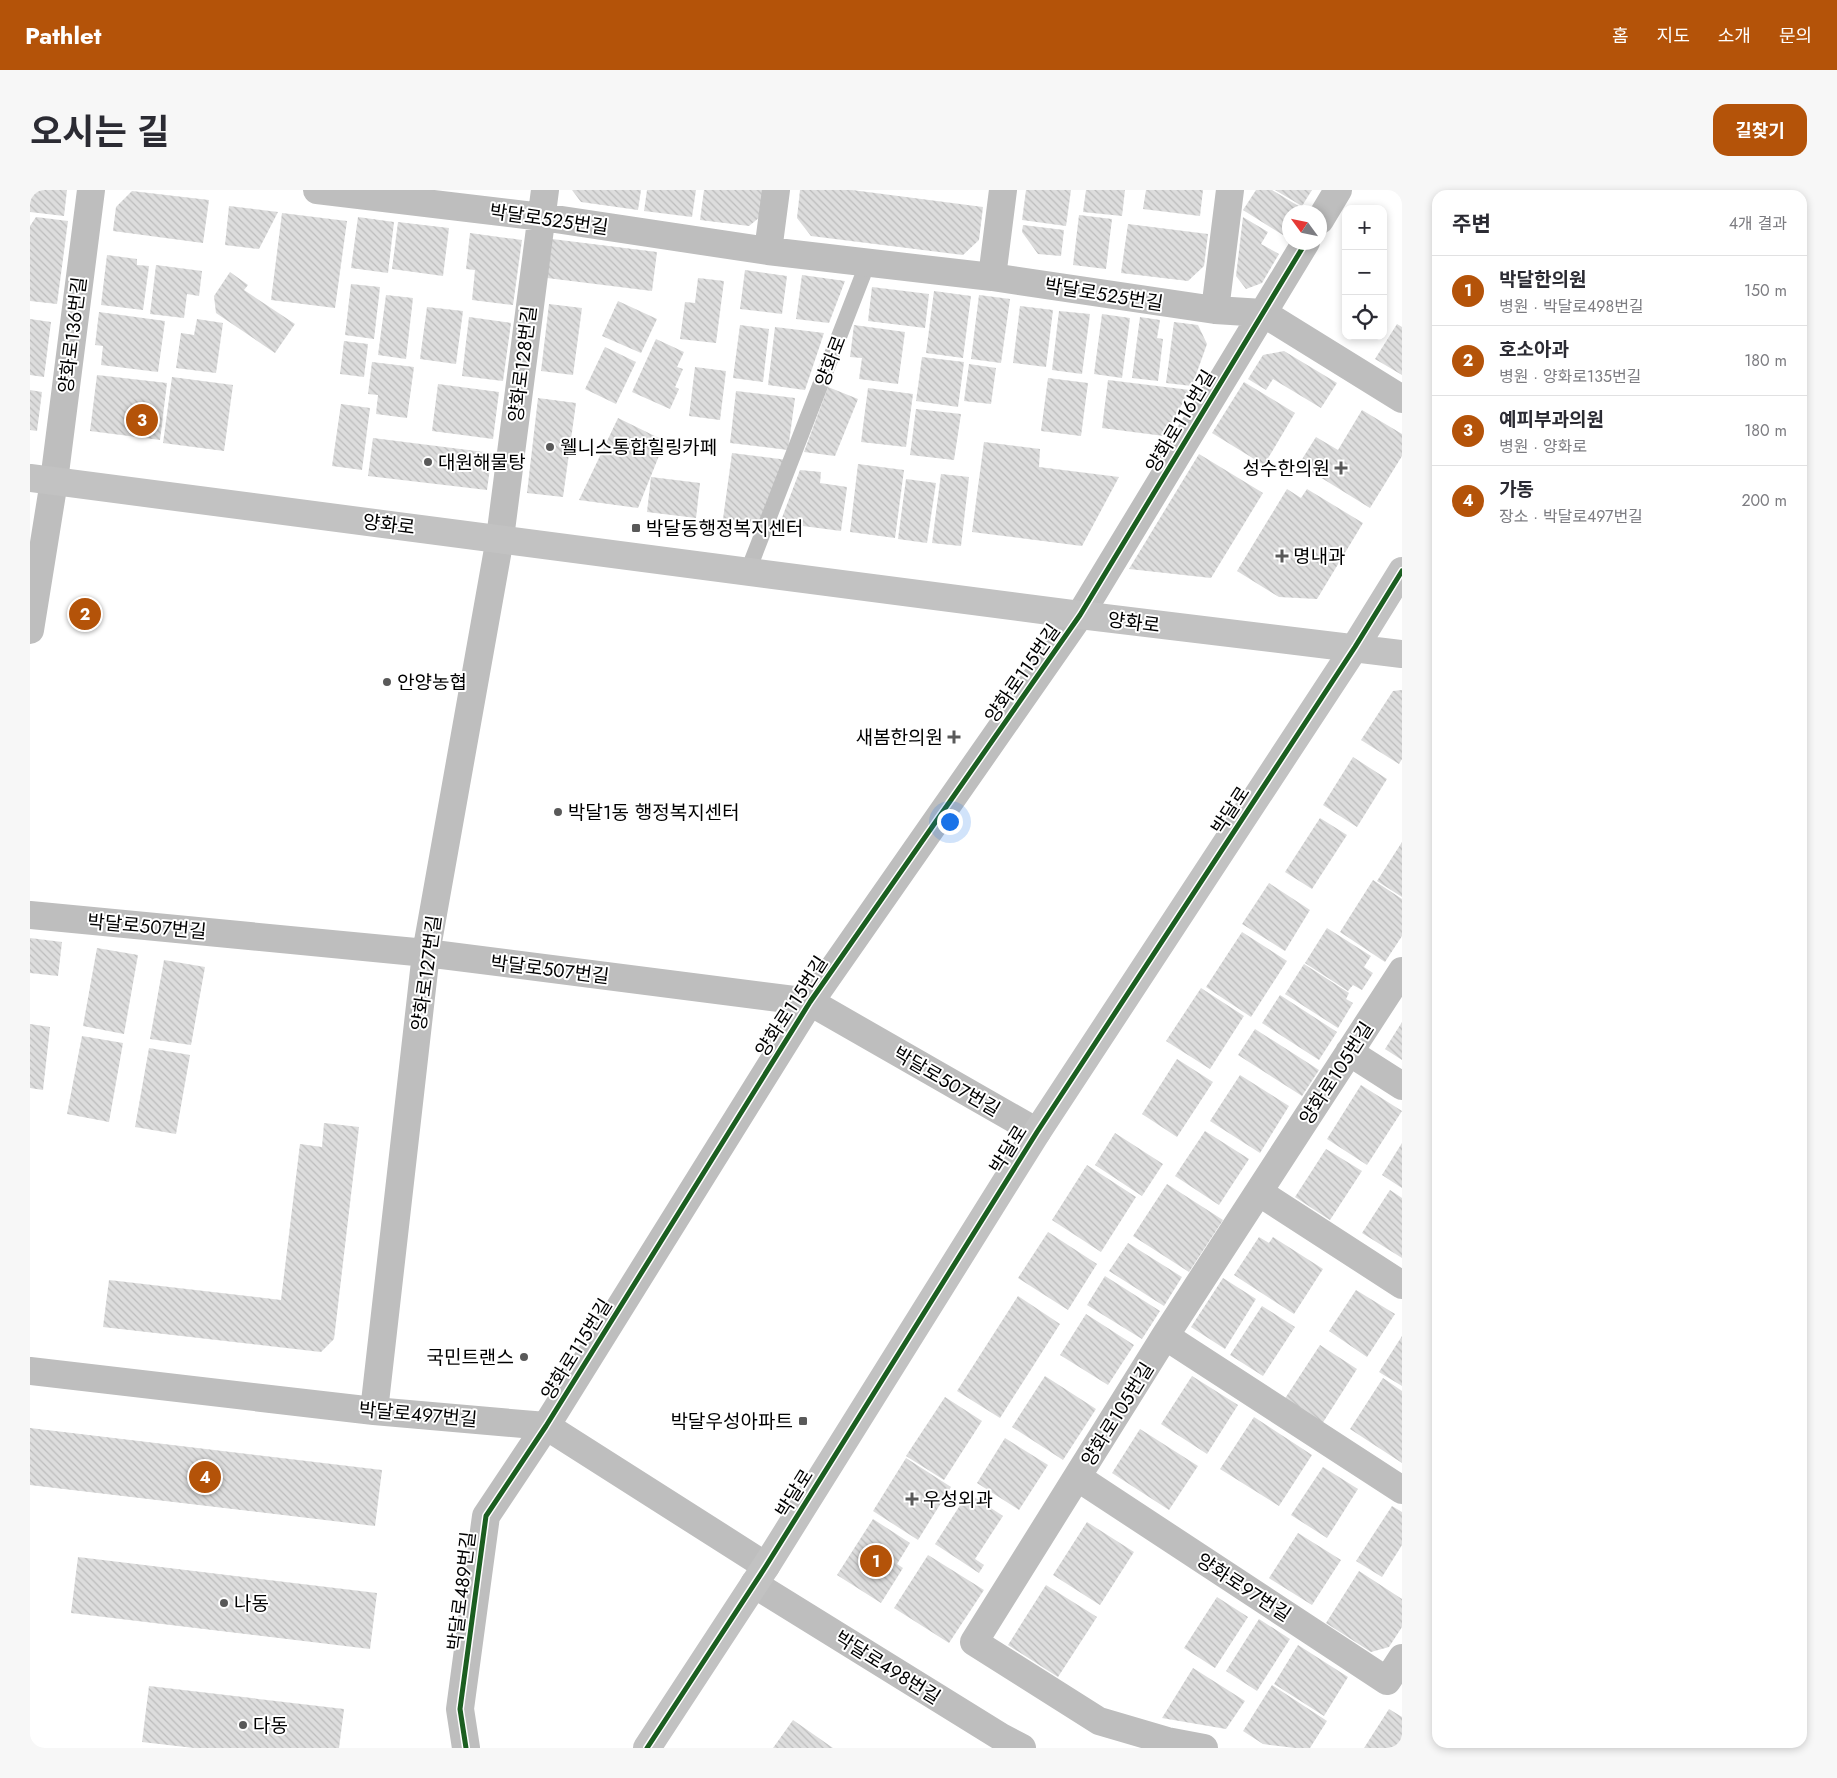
<!DOCTYPE html>
<html lang="ko">
<meta charset="utf-8">
<style>
body{margin:0;font-family:Jost,"Noto Sans KR",sans-serif;background:#f7f7f7;color:#2b2b33}
.controls{position:absolute;right:15px;top:15px;display:grid;overflow:hidden;border-radius:10px;box-shadow:0 2px 8px #0003}
.controls button{width:45px;height:45px;display:grid;place-items:center;padding:0;border:0;border-bottom:1px solid #e1e1e2;background:#fff;color:#2b2b33;font:25px sans-serif}
.compass{position:absolute;left:1252px;top:15px;width:45px;height:45px;border-radius:50%;background:#fff;box-shadow:0 2px 8px #0003;rotate:303deg}
.you{position:absolute;left:919px;top:631px;width:18px;height:18px;margin:-12px;border:4px solid #fff;border-radius:50%;background:#1a73e8;box-shadow:0 0 0 8px #1a73e833}
.badge{display:grid;place-items:center;width:32px;height:32px;border-radius:50%;background:#b45309;color:#fff;font-size:16px;font-weight:700}
.pin{position:absolute;translate:-50% -50%;border:2px solid #fff;box-shadow:0 1px 5px #0006}
.list{margin:0;padding:0;list-style:none}
h2{display:flex;justify-content:space-between;align-items:center;height:65px;margin:0;padding:0 20px;font-size:21px}
h2 small{font-size:16px;font-weight:400;color:#7c7c81}
.list li{display:grid;grid-template-columns:32px 1fr auto;gap:15px;align-items:center;box-sizing:border-box;height:70px;padding:0 20px;border-top:1px solid #e1e1e2}
.list b{display:block;font-size:19px;white-space:nowrap}
.list p{margin:0;font-size:16px;white-space:nowrap;color:#7c7c81}
.list em{font-size:16px;font-style:normal;color:#7c7c81}
.icon{flex:none;width:28px;height:28px;fill:none;stroke:currentColor;stroke-width:2;stroke-linecap:round;stroke-linejoin:round}
.map{position:relative;flex:none;width:1372px;height:1558px;overflow:hidden;border-radius:15px}
header{display:flex;align-items:center;gap:30px;box-sizing:border-box;height:70px;padding:0 25px;background:#b45309;color:#fff}
header strong{font-size:24px}
nav{display:flex;gap:28px;margin-inline-start:auto;font-size:18px}
.intro{display:flex;align-items:center;justify-content:space-between;box-sizing:border-box;height:120px;padding:0 30px}
h1{margin:0;font-size:35px}
.button{padding:12px 22px;border-radius:15px;background:#b45309;color:#fff;font-size:18px;font-weight:700}
main{display:flex;gap:30px;padding:0 30px}
aside{flex:1;background:#fff;border-radius:15px;box-shadow:0 2px 8px #0003}
.map>svg:first-child{display:block}
.building{fill:url(#building-back-hatch)}
.lines{fill:none;stroke-linecap:round;stroke-linejoin:round}
.lane{stroke:#bebebe;stroke-width:16}
.street{stroke:#bebebe;stroke-width:28}
.secondary{stroke:#c2c2c2;stroke-width:28}
.cycleway-casing{stroke:#fff;stroke-width:8}
.cycleway{stroke:#1b5e20;stroke-width:5}
.poi-dot{fill:#595959;stroke:#fff;stroke-width:2}
.labels{text-anchor:middle;stroke-width:4;stroke-linejoin:round;paint-order:stroke}
.street-label{font-size:19px;fill:#000;stroke:#fff}
.poi-label{font-size:19px;fill:#000;stroke:#fff;text-anchor:start}
</style>
<header>
<strong>Pathlet</strong>
<nav><a>홈</a><a>지도</a><a>소개</a><a>문의</a></nav>
</header>
<div class="intro"><h1>오시는 길</h1><a class="button">길찾기</a></div>
<main>
<div class="map">
<svg width="1372" height="1558" viewBox="0 0 1372 1558">
<defs>
<pattern id="building-back-hatch" width="6" height="6" patternUnits="userSpaceOnUse" patternTransform="scale(1.25)"><rect width="6" height="6" fill="#ddd"/><path d="M-1 5l2 2M0 0l6 6M5-1l2 2" fill="none" stroke="#bcbcbc"/></pattern>
</defs>
<rect width="100%" height="100%" fill="#fff"/>
<path class="building" d="M 0,0 L 37,0 L 34,26 L 0,22 Z
M 542,0 L 611,0 L 608,20 L 551,12 Z
M 617,0 L 666,0 L 662,27 L 614,21 Z
M 674,0 L 734,0 L 730,27 L 719,36 L 670,30 Z
M 770,0 L 822,0 L 953,17 L 949,50 L 933,65 L 781,46 L 767,28 Z
M 996,0 L 1041,0 L 1036,36 L 992,30 Z
M 1056,0 L 1095,0 L 1092,26 L 1053,22 Z
M 1116,0 L 1173,0 L 1170,26 L 1113,19 Z
M 1226,0 L 1242,0 L 1270,17 L 1267,22 L 1260,22 L 1260,34 L 1253,45 L 1213,20 Z
M 1245,0 L 1282,0 L 1272,16 Z
M 102,1 L 179,10 L 173,53 L 83,41 L 86,17 Z
M 199,16 L 248,22 L 229,59 L 195,55 Z
M 252,23 L 317,31 L 305,118 L 241,110 Z
M 1049,25 L 1082,29 L 1076,79 L 1043,75 Z
M 6,27 L 38,31 L 27,114 L 0,111 L 0,36 Z
M 328,27 L 364,32 L 358,83 L 321,78 Z
M 1213,27 L 1238,42 L 1231,54 L 1249,64 L 1232,93 L 1216,99 L 1206,86 Z
M 368,32 L 419,38 L 413,86 L 362,79 Z
M 1098,34 L 1178,44 L 1174,76 L 1158,91 L 1091,83 Z
M 993,35 L 1034,40 L 1031,66 L 1008,64 L 992,42 Z
M 440,43 L 492,50 L 483,115 L 442,110 L 445,80 L 436,79 Z
M 514,48 L 627,62 L 622,101 L 509,87 Z
M 77,65 L 107,69 L 107,75 L 119,76 L 113,120 L 71,115 Z
M 126,75 L 172,81 L 169,106 L 157,104 L 154,128 L 120,124 Z
M 715,80 L 757,86 L 752,124 L 710,119 Z
M 200,82 L 218,95 L 214,100 L 265,134 L 245,163 L 186,123 L 184,106 Z
M 772,85 L 815,91 L 799,133 L 766,129 Z
M 668,88 L 694,91 L 686,153 L 650,149 L 655,112 L 665,113 Z
M 321,94 L 350,97 L 344,149 L 315,145 Z
M 842,97 L 899,104 L 895,138 L 838,131 Z
M 904,101 L 941,106 L 933,168 L 896,163 Z
M 356,105 L 383,108 L 376,169 L 348,165 Z
M 949,105 L 980,109 L 971,173 L 941,169 Z
M 588,111 L 627,129 L 611,163 L 572,146 Z
M 519,114 L 552,118 L 543,185 L 511,181 Z
M 990,116 L 1023,120 L 1016,177 L 983,173 Z
M 397,117 L 433,121 L 426,174 L 390,169 Z
M 1029,121 L 1060,124 L 1052,184 L 1022,180 Z
M 69,122 L 135,131 L 128,182 L 71,175 L 73,156 L 65,155 Z
M 1072,124 L 1100,128 L 1092,188 L 1064,184 Z
M 439,127 L 481,133 L 473,191 L 432,186 Z
M 1110,127 L 1130,130 L 1127,148 L 1133,149 L 1128,191 L 1102,188 Z
M 0,129 L 21,132 L 14,187 L 0,185 Z
M 167,129 L 193,133 L 186,183 L 146,178 L 151,143 L 164,145 Z
M 1144,132 L 1168,135 L 1177,154 L 1162,196 L 1136,193 Z
M 1367,134 L 1372,137 L 1372,185 L 1345,169 Z
M 710,135 L 739,139 L 733,192 L 703,188 Z
M 824,135 L 875,142 L 868,194 L 829,189 L 832,168 L 820,167 Z
M 745,137 L 794,143 L 775,200 L 738,195 Z
M 626,149 L 654,162 L 647,177 L 653,179 L 645,197 L 649,199 L 640,219 L 602,202 Z
M 314,151 L 338,154 L 334,187 L 310,184 Z
M 575,157 L 606,172 L 586,214 L 555,199 Z
M 1254,161 L 1307,193 L 1291,218 L 1243,189 L 1236,200 L 1218,189 L 1233,165 Z
M 892,167 L 934,172 L 928,217 L 886,211 Z
M 342,172 L 384,177 L 377,228 L 346,224 L 348,205 L 338,204 Z
M 939,174 L 966,178 L 961,214 L 934,211 Z
M 665,177 L 696,181 L 690,230 L 659,226 Z
M 67,185 L 137,193 L 130,250 L 60,241 Z
M 142,187 L 203,195 L 194,261 L 133,253 Z
M 1018,188 L 1058,193 L 1051,246 L 1011,241 Z
M 1078,190 L 1160,200 L 1134,246 L 1072,238 Z
M 1214,192 L 1265,223 L 1234,275 L 1182,243 Z
M 408,194 L 469,202 L 463,249 L 402,241 Z
M 798,197 L 828,209 L 805,266 L 774,262 Z
M 838,198 L 883,204 L 876,257 L 831,252 Z
M 0,200 L 12,202 L 7,241 L 0,240 Z
M 706,201 L 765,208 L 758,260 L 700,253 Z
M 508,208 L 546,213 L 533,307 L 497,303 Z
M 311,214 L 340,218 L 332,280 L 302,276 Z
M 886,219 L 931,224 L 924,270 L 880,265 Z
M 1332,220 L 1372,244 L 1372,266 L 1340,318 L 1269,274 L 1286,247 L 1308,260 Z
M 588,228 L 635,251 L 608,318 L 549,310 Z
M 343,248 L 462,263 L 457,300 L 338,286 Z
M 954,252 L 1010,259 L 1009,277 L 1089,287 L 1052,356 L 942,342 Z
M 702,263 L 758,270 L 734,334 L 693,329 Z
M 1169,264 L 1233,303 L 1181,388 L 1099,379 Z
M 828,274 L 874,280 L 865,348 L 820,342 Z
M 770,280 L 791,282 L 790,293 L 817,297 L 811,341 L 750,333 Z
M 911,284 L 939,287 L 931,356 L 902,353 Z
M 621,287 L 670,293 L 666,328 L 617,322 Z
M 876,289 L 906,293 L 897,353 L 868,349 Z
M 1257,299 L 1271,308 L 1277,299 L 1333,333 L 1287,409 L 1249,407 L 1207,381 Z
M 1372,500 L 1372,569 L 1369,574 L 1331,550 L 1363,501 Z
M 1323,567 L 1357,589 L 1327,637 L 1293,615 Z
M 1290,628 L 1317,645 L 1282,699 L 1255,682 Z
M 1372,652 L 1372,707 L 1347,691 Z
M 1343,690 L 1372,709 L 1372,746 L 1355,772 L 1310,742 Z
M 1239,693 L 1280,720 L 1255,761 L 1212,734 Z
M 1297,738 L 1341,766 L 1334,777 L 1343,783 L 1332,800 L 1323,795 L 1318,801 L 1275,773 Z
M 1212,742 L 1257,771 L 1221,827 L 1176,797 Z
M 0,748 L 32,752 L 28,786 L 0,783 Z
M 67,758 L 108,765 L 94,844 L 53,836 Z
M 134,770 L 175,777 L 161,855 L 120,849 Z
M 1274,774 L 1319,803 L 1316,809 L 1323,813 L 1308,838 L 1255,804 Z
M 1171,798 L 1214,826 L 1180,879 L 1136,851 Z
M 1250,805 L 1307,842 L 1289,870 L 1232,833 Z
M 1372,832 L 1372,870 L 1355,859 Z
M 0,834 L 20,837 L 13,900 L 0,898 Z
M 1225,839 L 1289,880 L 1272,906 L 1208,865 Z
M 52,846 L 93,853 L 79,932 L 37,924 Z
M 119,858 L 160,865 L 146,944 L 105,937 Z
M 1147,869 L 1183,892 L 1147,947 L 1112,924 Z
M 1210,885 L 1259,916 L 1230,963 L 1180,931 Z
M 1331,895 L 1372,921 L 1337,975 L 1297,949 Z
M 294,933 L 329,937 L 304,1149 L 291,1162 L 73,1137 L 79,1090 L 251,1110 L 270,954 L 292,957 Z
M 1175,941 L 1219,969 L 1189,1015 L 1145,986 Z
M 1085,943 L 1133,974 L 1112,1006 L 1065,975 Z
M 1372,953 L 1372,998 L 1352,985 Z
M 1296,959 L 1332,981 L 1300,1030 L 1265,1007 Z
M 1057,975 L 1106,1007 L 1071,1062 L 1022,1030 Z
M 1137,994 L 1193,1030 L 1159,1082 L 1103,1046 Z
M 1360,1000 L 1372,1008 L 1372,1068 L 1332,1043 Z
M 1018,1042 L 1067,1074 L 1038,1120 L 988,1088 Z
M 1229,1047 L 1239,1053 L 1243,1047 L 1293,1079 L 1264,1124 L 1204,1085 Z
M 1098,1053 L 1152,1087 L 1134,1116 L 1079,1081 Z
M 1075,1086 L 1130,1121 L 1112,1149 L 1057,1115 Z
M 1193,1088 L 1226,1109 L 1195,1159 L 1161,1137 Z
M 1326,1100 L 1365,1124 L 1337,1167 L 1299,1141 Z
M 988,1106 L 1030,1134 L 970,1228 L 927,1201 Z
M 1232,1116 L 1265,1137 L 1233,1186 L 1200,1165 Z
M 1056,1124 L 1104,1155 L 1078,1195 L 1030,1165 Z
M 1372,1146 L 1372,1196 L 1349,1182 Z
M 1290,1155 L 1327,1179 L 1292,1234 L 1254,1210 Z
M 1015,1186 L 1066,1219 L 1033,1270 L 982,1237 Z
M 1162,1186 L 1208,1215 L 1177,1264 L 1131,1234 Z
M 1353,1188 L 1372,1201 L 1372,1273 L 1320,1239 Z
M 915,1207 L 952,1231 L 914,1290 L 876,1266 Z
M 1224,1227 L 1282,1265 L 1249,1316 L 1190,1279 Z
M 0,1238 L 352,1280 L 345,1336 L 0,1295 Z
M 1110,1239 L 1168,1276 L 1139,1320 L 1082,1283 Z
M 975,1248 L 1018,1275 L 989,1320 L 947,1293 Z
M 876,1268 L 921,1297 L 888,1350 L 843,1321 Z
M 1293,1277 L 1328,1299 L 1297,1348 L 1261,1325 Z
M 938,1303 L 973,1326 L 945,1369 L 954,1375 L 949,1383 L 905,1354 Z
M 1362,1316 L 1372,1322 L 1372,1355 L 1352,1387 L 1326,1371 Z
M 843,1329 L 880,1353 L 867,1374 L 873,1378 L 851,1413 L 807,1385 Z
M 1057,1332 L 1104,1362 L 1070,1415 L 1023,1385 Z
M 1268,1343 L 1311,1370 L 1282,1415 L 1239,1388 Z
M 898,1365 L 954,1400 L 919,1453 L 864,1418 Z
M 48,1367 L 347,1403 L 340,1459 L 41,1423 Z
M 1329,1381 L 1372,1409 L 1372,1437 L 1359,1457 L 1341,1462 L 1296,1433 Z
M 1016,1395 L 1067,1427 L 1028,1487 L 978,1455 Z
M 1187,1407 L 1218,1427 L 1185,1478 L 1154,1458 Z
M 1229,1429 L 1260,1449 L 1227,1501 L 1196,1481 Z
M 1268,1455 L 1318,1487 L 1294,1526 L 1244,1494 Z
M 1163,1478 L 1215,1511 L 1196,1539 L 1132,1528 Z
M 1242,1495 L 1297,1531 L 1280,1558 L 1265,1558 L 1233,1554 L 1213,1541 Z
M 119,1496 L 314,1519 L 309,1558 L 164,1558 L 112,1552 Z
M 1359,1519 L 1372,1527 L 1372,1558 L 1334,1558 Z
M 763,1530 L 803,1558 L 743,1558 Z"/>
<g class="lines">
<path class="lane" d="M 718,381 L 838,72"/>
<path class="street" d="M 287,0 L 512,27 L 738,61 L 962,87 L 1185,120 L 1233,123 L 1372,209
M 1290,30 L 1308,0
M 738,61 L 746,0
M 962,87 L 973,0
M 1185,120 L 1200,0
M 0,440 L 24,291 L 61,0
M 0,725 L 396,763 L 780,812 L 1007,942
M 1319,862 L 1372,896
M 1230,1003 L 1372,1095
M 1135,1146 L 1372,1300
M 0,1181 L 344,1221 L 516,1236 L 736,1376
M 344,1221 L 396,763 L 470,348 L 515,0
M 1047,1287 L 1357,1491 L 1372,1468
M 724,1394 L 971,1547 L 992,1558
M 436,1558 L 430,1519 L 456,1326 L 516,1236 L 780,812 L 1050,425 L 1276,52
M 1174,1558 L 1137,1551 L 1069,1531 L 944,1452 L 1135,1146 L 1372,781"/>
<path class="secondary" d="M 0,288 L 1050,425 L 1372,464
M 617,1558 L 736,1376 L 1007,942 L 1325,457 L 1372,381"/>
<g class="cycleway-casing">
<path id="cycleway" d="M 436,1558 L 430,1519 L 456,1326 L 516,1236 L 780,812 L 1050,425 L 1276,52
M 617,1558 L 736,1376 L 1007,942 L 1325,457 L 1372,381"/>
</g>
<use href="#cycleway" class="cycleway"/>
</g>
<g class="poi-dot">
<circle cx="520" cy="257" r="5"/>
<circle cx="398" cy="272" r="5"/>
<path d="M1308.5 270.5h5v5h5v5h-5v5h-5v-5h-5v-5h5z"/>
<rect x="601" y="333" width="10" height="10" rx="2.5"/>
<path d="M1249.5 358.5h5v5h5v5h-5v5h-5v-5h-5v-5h5z"/>
<circle cx="357" cy="492" r="5"/>
<path d="M921.5 539.5h5v5h5v5h-5v5h-5v-5h-5v-5h5z"/>
<circle cx="528" cy="622" r="5"/>
<circle cx="494" cy="1167" r="5"/>
<rect x="768" y="1226" width="10" height="10" rx="2.5"/>
<path d="M879.5 1301.5h5v5h5v5h-5v5h-5v-5h-5v-5h5z"/>
<circle cx="194" cy="1413" r="5"/>
<circle cx="213" cy="1535" r="5"/>
</g>
<g class="labels">
<g class="street-label">
<text transform="translate(519 29) rotate(8)" y="7">박달로525번길</text>
<text transform="translate(1074 104) rotate(9)" y="7">박달로525번길</text>
<text transform="translate(42 145) rotate(-83)" y="7">양화로136번길</text>
<text transform="translate(800 171) rotate(-69)" y="7">양화로</text>
<text transform="translate(492 174) rotate(-83)" y="7">양화로128번길</text>
<text transform="translate(1150 231) rotate(-59)" y="7">양화로116번길</text>
<text transform="translate(359 334) rotate(7)" y="7">양화로</text>
<text transform="translate(1104 432) rotate(7)" y="7">양화로</text>
<text transform="translate(992 483) rotate(-55)" y="7">양화로115번길</text>
<text transform="translate(1200 620) rotate(-57)" y="7">박달로</text>
<text transform="translate(117 736) rotate(5)" y="7">박달로507번길</text>
<text transform="translate(520 779) rotate(7)" y="7">박달로507번길</text>
<text transform="translate(396 783) rotate(-82)" y="7">양화로127번길</text>
<text transform="translate(761 816) rotate(-57)" y="7">양화로115번길</text>
<text transform="translate(1306 883) rotate(-57)" y="7">양화로105번길</text>
<text transform="translate(917 891) rotate(30)" y="7">박달로507번길</text>
<text transform="translate(978 959) rotate(-58)" y="7">박달로</text>
<text transform="translate(546 1159) rotate(-58)" y="7">양화로115번길</text>
<text transform="translate(388 1224) rotate(5)" y="7">박달로497번길</text>
<text transform="translate(1087 1224) rotate(-58)" y="7">양화로105번길</text>
<text transform="translate(764 1303) rotate(-58)" y="7">박달로</text>
<text transform="translate(1214 1397) rotate(33)" y="7">양화로97번길</text>
<text transform="translate(431 1401) rotate(-83)" y="7">박달로489번길</text>
<text transform="translate(858 1477) rotate(32)" y="7">박달로498번길</text>
</g>
<g class="poi-label">
<text x="530" y="264">웰니스통합힐링카페</text>
<text x="408" y="279">대원해물탕</text>
<text x="1300" y="285" text-anchor="end">성수한의원</text>
<text x="616" y="345">박달동행정복지센터</text>
<text x="1263" y="373">명내과</text>
<text x="367" y="499">안양농협</text>
<text x="913" y="554" text-anchor="end">새봄한의원</text>
<text x="538" y="629">박달1동 행정복지센터</text>
<text x="484" y="1174" text-anchor="end">국민트랜스</text>
<text x="763" y="1238" text-anchor="end">박달우성아파트</text>
<text x="893" y="1316">우성외과</text>
<text x="204" y="1420">나동</text>
<text x="223" y="1542">다동</text>
</g>
</g>
</svg>
<div class="controls">
<button>+</button>
<button>−</button>
<button><svg class="icon" aria-label="locate" viewBox="0 0 24 24"><circle cx="12" cy="12" r="6"/><path d="M12 2v4M12 18v4M2 12h4M18 12h4"/></svg></button>
</div>
<svg class="compass" viewBox="-18 -18 36 36"><path d="M0-13l5 13h-10z" fill="#e53935"/><path d="M0 13l5-13h-10z" fill="#7c7c81"/></svg>
<div class="you"></div>
<div class="pin badge" style="left:846px;top:1371px">1</div>
<div class="pin badge" style="left:55px;top:424px">2</div>
<div class="pin badge" style="left:112px;top:230px">3</div>
<div class="pin badge" style="left:175px;top:1287px">4</div>
</div>
<aside>
<h2>주변<small>4개 결과</small></h2>
<ul class="list">
<li><span class="badge">1</span><div><b>박달한의원</b><p>병원 · 박달로498번길</p></div><em>150 m</em></li>
<li><span class="badge">2</span><div><b>호소아과</b><p>병원 · 양화로135번길</p></div><em>180 m</em></li>
<li><span class="badge">3</span><div><b>예피부과의원</b><p>병원 · 양화로</p></div><em>180 m</em></li>
<li><span class="badge">4</span><div><b>가동</b><p>장소 · 박달로497번길</p></div><em>200 m</em></li>
</ul>
</aside>
</main>
